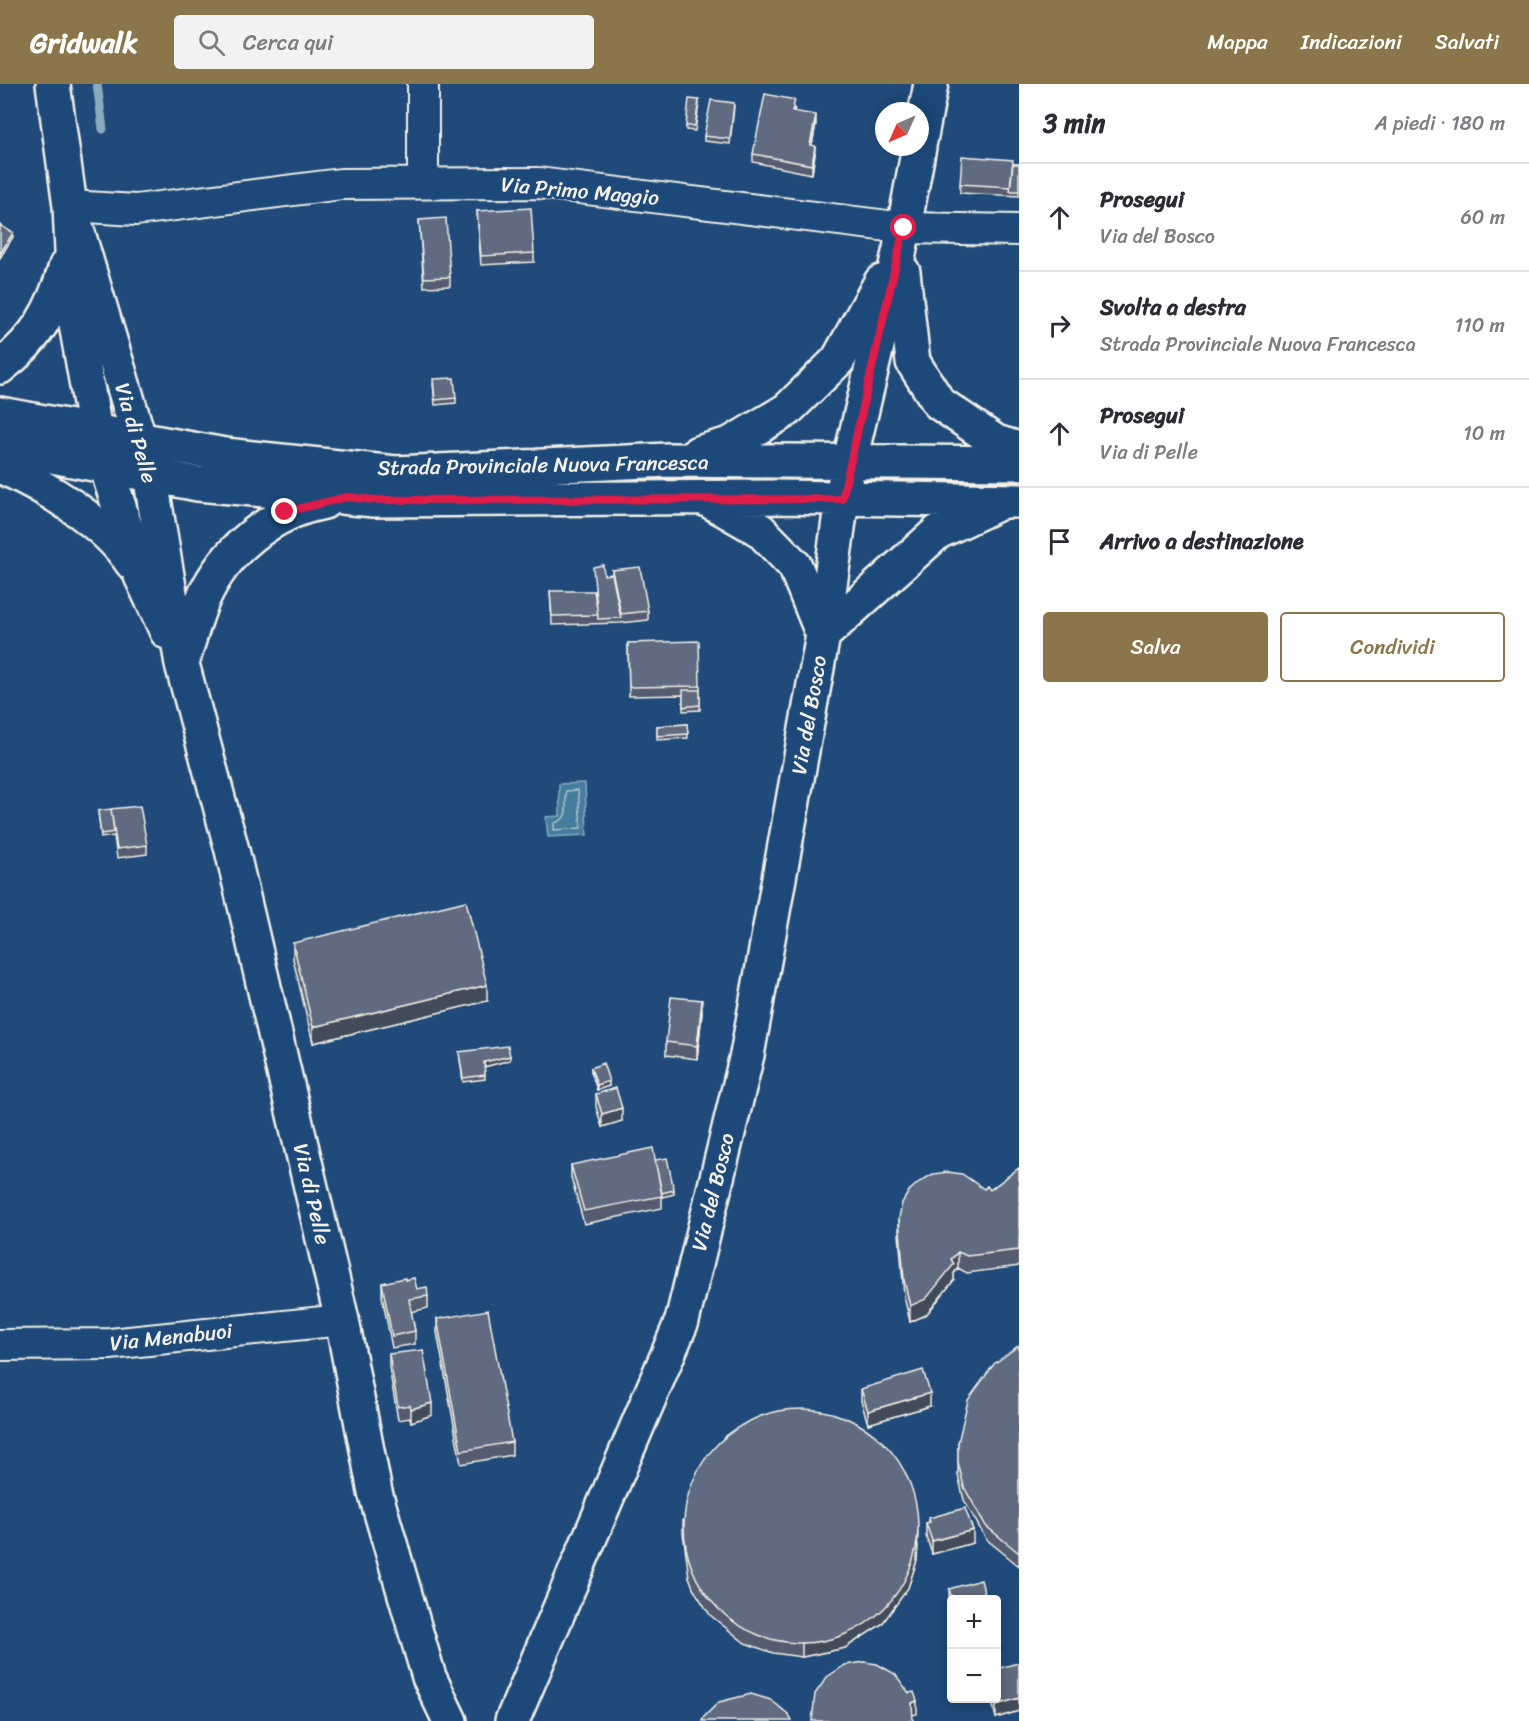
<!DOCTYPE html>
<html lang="it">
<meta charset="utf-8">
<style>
body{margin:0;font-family:Sriracha,sans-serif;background:#f2f2f3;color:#2b2b33}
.controls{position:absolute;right:18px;bottom:18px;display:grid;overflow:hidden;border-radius:6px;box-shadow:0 3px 15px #0003}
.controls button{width:54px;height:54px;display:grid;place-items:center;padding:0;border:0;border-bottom:2px solid #e1e1e2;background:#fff;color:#2b2b33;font:30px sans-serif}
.compass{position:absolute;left:875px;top:18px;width:54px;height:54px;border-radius:50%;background:#fff;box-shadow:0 3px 15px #0003;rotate:225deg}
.stop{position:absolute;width:18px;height:18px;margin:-14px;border:4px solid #e11d48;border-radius:50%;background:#fff}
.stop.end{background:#e11d48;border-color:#fff;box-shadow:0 2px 6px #0008}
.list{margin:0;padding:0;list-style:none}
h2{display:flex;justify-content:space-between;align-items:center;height:78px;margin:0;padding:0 24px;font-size:26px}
h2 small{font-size:20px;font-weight:400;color:#7c7c81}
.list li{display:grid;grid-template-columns:39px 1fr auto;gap:18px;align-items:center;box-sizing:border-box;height:108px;padding:0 24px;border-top:2px solid #e1e1e2}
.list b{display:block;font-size:22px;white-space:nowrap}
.list p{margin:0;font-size:20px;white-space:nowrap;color:#7c7c81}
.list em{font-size:20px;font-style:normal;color:#7c7c81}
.actions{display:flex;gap:12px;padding:18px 24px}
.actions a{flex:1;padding:14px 0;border:2px solid #8a764a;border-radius:6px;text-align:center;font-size:21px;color:#8a764a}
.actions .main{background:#8a764a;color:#fff}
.icon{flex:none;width:33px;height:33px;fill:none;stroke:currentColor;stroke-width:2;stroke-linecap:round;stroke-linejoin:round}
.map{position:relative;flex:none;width:1019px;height:1637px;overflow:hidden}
header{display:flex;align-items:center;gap:36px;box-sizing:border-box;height:84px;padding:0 30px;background:#8a764a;color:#fff}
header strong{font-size:28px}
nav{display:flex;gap:33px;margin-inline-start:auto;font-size:21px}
.search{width:420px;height:54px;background:#f2f2f3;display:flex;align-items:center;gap:15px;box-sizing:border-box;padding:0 21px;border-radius:6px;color:#7c7c81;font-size:22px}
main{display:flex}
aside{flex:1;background:#fff}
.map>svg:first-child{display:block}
.water{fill:#447d9e;stroke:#8aabbc;stroke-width:1.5}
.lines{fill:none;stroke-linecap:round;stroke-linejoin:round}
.shore{stroke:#aec3ca;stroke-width:1.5}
.stream{stroke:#8aabbc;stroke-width:9}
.street-casing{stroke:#f4f1e8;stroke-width:34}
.secondary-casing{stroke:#f4f1e8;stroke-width:38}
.street{stroke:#1f4a7a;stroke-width:30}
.secondary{stroke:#1f4a7a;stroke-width:33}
.wall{fill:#535c6f;stroke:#f4f1e8;stroke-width:1.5}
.shaded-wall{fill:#434b5a;stroke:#f4f1e8;stroke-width:1.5}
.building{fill:#606b81;stroke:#f4f1e8;stroke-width:1.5}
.route{stroke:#e11d48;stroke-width:8}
.labels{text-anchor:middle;stroke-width:6;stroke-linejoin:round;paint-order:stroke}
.street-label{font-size:21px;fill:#f4f1e8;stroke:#1f4a7a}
</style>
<header>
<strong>Gridwalk</strong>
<div class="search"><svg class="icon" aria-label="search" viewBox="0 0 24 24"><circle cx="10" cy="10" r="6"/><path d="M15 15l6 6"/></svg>Cerca qui</div>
<nav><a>Mappa</a><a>Indicazioni</a><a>Salvati</a></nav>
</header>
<main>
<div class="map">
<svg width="1019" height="1637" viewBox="0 0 1019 1637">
<rect width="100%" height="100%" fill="#1f4a7a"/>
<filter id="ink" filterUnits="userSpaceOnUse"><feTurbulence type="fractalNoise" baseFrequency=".0167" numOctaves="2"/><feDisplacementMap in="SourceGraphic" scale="12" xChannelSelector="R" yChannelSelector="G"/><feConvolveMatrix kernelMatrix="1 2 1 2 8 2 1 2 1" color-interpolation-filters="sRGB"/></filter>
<g filter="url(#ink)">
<path class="water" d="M 585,699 L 587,751 L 548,753 L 546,733 L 560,732 L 559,700 Z"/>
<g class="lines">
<path class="shore" d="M 578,706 L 581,744 L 554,746 L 554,739 C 571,735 565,722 566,707 Z"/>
<path class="stream" d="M 97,0 L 103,45"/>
<g class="street-casing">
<path id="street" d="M 423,0 L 423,99
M 70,122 L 136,126 L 341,100 L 538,99 L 904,144 L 1019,146
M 0,1261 L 110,1260 L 342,1236"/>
</g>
<g class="secondary-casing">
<path id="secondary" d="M 53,0 L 70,122 L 75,234 L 95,347 L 141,492 L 167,548
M 920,57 L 931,0
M 70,122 L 150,391 L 182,580 L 232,766 L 342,1236 L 375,1408 L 429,1593 L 450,1637
M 903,188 L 913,278 L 939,319 L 996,358 L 1019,365
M 0,283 C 37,255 53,226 66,182
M 0,330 L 225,371 L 396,389 L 668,376 L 1019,379
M 0,362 L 198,400 L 374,416 L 777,413 L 1019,417
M 698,369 L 730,360 L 787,326 L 838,276 L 881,198
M 0,382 C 45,402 105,438 132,479
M 706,415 L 760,446 L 795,482 L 823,551 L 938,448 L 995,421
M 184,572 C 190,554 195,533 203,515 C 225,466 271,428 324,418
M 512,1637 L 682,1237 L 747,971 L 823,551 L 844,401 L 900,165 L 919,63"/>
</g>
<use href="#street" class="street"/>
<use href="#secondary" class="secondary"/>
</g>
<path class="wall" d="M 699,20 L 695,47 L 686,46 L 686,42 Z
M 734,23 L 730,60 L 704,57 L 704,52 Z
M 795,24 L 794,27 L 816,40 L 812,61 L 815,70 L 812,90 L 753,78 L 753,70 Z
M 1013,80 L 1019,80 L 1019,112 L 960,109 L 960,100 Z
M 477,127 L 534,169 L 534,178 L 481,181 Z
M 419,136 L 450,193 L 450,202 L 424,203 Z
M 433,300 L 456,314 L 456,319 L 435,321 Z
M 612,486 L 648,527 L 648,536 L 621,539 L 552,541 L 550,507 L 596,521 L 612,490 Z
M 628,559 L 700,602 L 700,626 L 683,627 L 683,611 L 629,612 Z
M 687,640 L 688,654 L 657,656 L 657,642 Z
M 98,727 L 147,761 L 147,770 L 117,774 L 114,752 L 101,754 Z
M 293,859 L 487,917 L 313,959 L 293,875 Z
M 702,929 L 697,975 L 666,971 L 666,958 Z
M 459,968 L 510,976 L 484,983 L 485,995 L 463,998 Z
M 591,984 L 609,1002 L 597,1006 L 591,988 Z
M 596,1010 L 622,1037 L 602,1043 L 596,1023 Z
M 655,1076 L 674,1110 L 662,1113 L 662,1124 L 584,1140 L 571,1093 L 571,1081 Z
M 1019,1084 L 1019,1182 L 967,1189 L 958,1184 L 954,1189 L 954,1196 L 926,1231 L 910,1238 L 904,1212 L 899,1150 L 899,1134 L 984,1105 L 990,1106 Z
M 405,1196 L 417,1205 L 428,1212 L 428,1224 L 411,1228 L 415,1247 L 415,1260 L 392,1264 L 382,1212 L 382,1199 Z
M 437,1235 L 512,1358 L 512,1371 L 461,1380 L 437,1248 Z
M 1019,1262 L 1019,1482 L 986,1455 L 964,1416 L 958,1391 L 958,1359 Z
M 389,1270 L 432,1331 L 411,1338 L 410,1334 L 398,1336 L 389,1283 Z
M 861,1305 L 930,1322 L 868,1340 L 861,1317 Z
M 929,1434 L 973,1459 L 932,1470 L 926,1452 L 926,1439 L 929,1438 Z
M 683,1436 L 918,1461 L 917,1476 L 908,1504 L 882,1540 L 845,1564 L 802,1573 L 773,1569 L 745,1559 L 710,1531 L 694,1506 L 689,1493 L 683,1449 Z
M 949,1505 L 986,1515 L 951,1515 L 951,1526 L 949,1518 Z
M 1019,1584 L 1019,1627 L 996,1634 L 991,1614 L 996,1614 Z"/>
<path class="shaded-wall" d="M 816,31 L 816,40 L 810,70 L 810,61 Z
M 815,62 L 815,70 L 812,90 L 812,81 Z
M 13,149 L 13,153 L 0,174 L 0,170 Z
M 487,901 L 487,917 L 313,959 L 313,943 Z
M 702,916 L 702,929 L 697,975 L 697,962 Z
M 510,972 L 510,976 L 484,983 L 484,978 Z
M 609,997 L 609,1002 L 597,1006 L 597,1001 Z
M 622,1024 L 622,1037 L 602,1043 L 602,1030 Z
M 674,1106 L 674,1110 L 662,1113 L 660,1109 Z
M 958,1168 L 958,1184 L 954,1189 L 954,1196 L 926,1231 L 910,1238 L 910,1222 Z
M 930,1309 L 930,1322 L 868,1340 L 868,1327 Z
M 432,1319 L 432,1331 L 411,1338 L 411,1325 Z
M 973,1446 L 973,1459 L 932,1470 L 932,1457 Z
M 918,1448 L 917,1476 L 908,1504 L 882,1540 L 845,1564 L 802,1573 L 802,1560 Z
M 1019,1614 L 1019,1627 L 996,1634 L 996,1621 Z
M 917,1617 L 917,1630 L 912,1631 L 912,1619 Z"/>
<path class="building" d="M 765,10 L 795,16 L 792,27 L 816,31 L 810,61 L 815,62 L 812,81 L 753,70 Z
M 689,15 L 699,16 L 695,42 L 686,42 Z
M 711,16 L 734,19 L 730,55 L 704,52 Z
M 962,72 L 1013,76 L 1010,103 L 960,100 Z
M 1013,80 L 1019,80 L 1019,107 L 1010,107 Z
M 531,124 L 534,169 L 481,172 L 477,127 Z
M 446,134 L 450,193 L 424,194 L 419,136 Z
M 0,141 L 13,149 L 0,170 Z
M 454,294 L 456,314 L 435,316 L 433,295 Z
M 603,481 L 604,491 L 612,490 L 621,534 L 598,535 L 593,483 Z
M 640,483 L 648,527 L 621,530 L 612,486 Z
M 550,507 L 594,507 L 598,531 L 552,532 Z
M 699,557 L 700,602 L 629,603 L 628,559 Z
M 683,606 L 700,606 L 700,621 L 683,623 Z
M 687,640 L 688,650 L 657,652 L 657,642 Z
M 140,722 L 147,761 L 117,765 L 111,725 Z
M 111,725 L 114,748 L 101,750 L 98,727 Z
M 466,817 L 487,901 L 313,943 L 293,859 Z
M 671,913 L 702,916 L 697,962 L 666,958 Z
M 508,962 L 510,972 L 484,978 L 485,991 L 463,994 L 459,968 Z
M 603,979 L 609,997 L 597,1001 L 591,984 Z
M 616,1004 L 622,1024 L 602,1030 L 596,1010 Z
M 653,1064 L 662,1112 L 584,1127 L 571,1081 Z
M 667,1074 L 674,1106 L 662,1109 L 655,1076 Z
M 1019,1084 L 1019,1166 L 967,1172 L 958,1168 L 951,1175 L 954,1180 L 926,1215 L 910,1222 L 904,1196 L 899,1134 L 902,1119 L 909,1107 L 919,1098 L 933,1090 L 948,1088 L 962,1090 L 984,1105 L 987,1102 L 990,1106 Z
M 405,1194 L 405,1196 L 414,1194 L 417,1205 L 427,1203 L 428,1212 L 409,1215 L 415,1247 L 392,1252 L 382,1199 Z
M 488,1226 L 512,1358 L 461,1367 L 437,1235 Z
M 1018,1262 L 1019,1262 L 1019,1469 L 986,1442 L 964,1403 L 958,1378 L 958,1359 L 968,1316 L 994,1280 Z
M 423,1266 L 432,1319 L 411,1325 L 410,1321 L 398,1323 L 389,1270 Z
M 923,1286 L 930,1309 L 868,1327 L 861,1305 Z
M684 1442a117 117 0 1 1 234 0a117 117 0 1 1-234 0Z
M 965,1424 L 973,1446 L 932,1457 L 926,1439 L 930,1438 L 929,1434 Z
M 981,1496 L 986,1515 L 952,1515 L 949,1505 Z
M 864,1578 L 877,1580 L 895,1590 L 909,1609 L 914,1608 L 917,1617 L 912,1619 L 913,1637 L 811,1637 L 812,1637 L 815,1610 L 827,1593 L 845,1581 Z
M 1018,1579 L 1019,1584 L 1019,1614 L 996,1621 L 994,1614 L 996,1614 L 996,1585 Z
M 751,1610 L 771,1616 L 788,1630 L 792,1637 L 702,1637 L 704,1633 L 719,1618 Z"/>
</g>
<g class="lines" filter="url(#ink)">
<path class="route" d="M 285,428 L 347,413 L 374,416 L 842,415 L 904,144"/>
</g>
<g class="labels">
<g class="street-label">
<text transform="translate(580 107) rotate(5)" y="7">Via Primo Maggio</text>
<text transform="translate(136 349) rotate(74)" y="7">Via di Pelle</text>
<text transform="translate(543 381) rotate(-1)" y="7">Strada Provinciale Nuova Francesca</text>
<text transform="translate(809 631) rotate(-80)" y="7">Via del Bosco</text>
<text transform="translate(713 1108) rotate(-76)" y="7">Via del Bosco</text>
<text transform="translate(312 1110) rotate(77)" y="7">Via di Pelle</text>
<text transform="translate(171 1253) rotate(-6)" y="7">Via Menabuoi</text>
</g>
</g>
</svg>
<div class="controls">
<button>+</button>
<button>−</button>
</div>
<svg class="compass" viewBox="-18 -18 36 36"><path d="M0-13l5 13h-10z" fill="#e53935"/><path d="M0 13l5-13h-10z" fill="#7c7c81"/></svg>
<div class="stop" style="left:904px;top:144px"></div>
<div class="stop end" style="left:285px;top:428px"></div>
</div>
<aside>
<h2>3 min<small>A piedi · 180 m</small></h2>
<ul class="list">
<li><svg class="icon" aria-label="ahead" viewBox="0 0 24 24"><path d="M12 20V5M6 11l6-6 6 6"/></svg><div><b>Prosegui</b><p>Via del Bosco</p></div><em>60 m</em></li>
<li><svg class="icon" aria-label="right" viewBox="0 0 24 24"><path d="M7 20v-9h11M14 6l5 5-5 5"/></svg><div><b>Svolta a destra</b><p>Strada Provinciale Nuova Francesca</p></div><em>110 m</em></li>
<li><svg class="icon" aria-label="ahead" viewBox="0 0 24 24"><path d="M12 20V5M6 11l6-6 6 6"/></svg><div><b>Prosegui</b><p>Via di Pelle</p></div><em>10 m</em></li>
<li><svg class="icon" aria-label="arrive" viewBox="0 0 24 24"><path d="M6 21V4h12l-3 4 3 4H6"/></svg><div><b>Arrivo a destinazione</b></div></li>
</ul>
<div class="actions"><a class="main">Salva</a><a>Condividi</a></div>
</aside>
</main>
